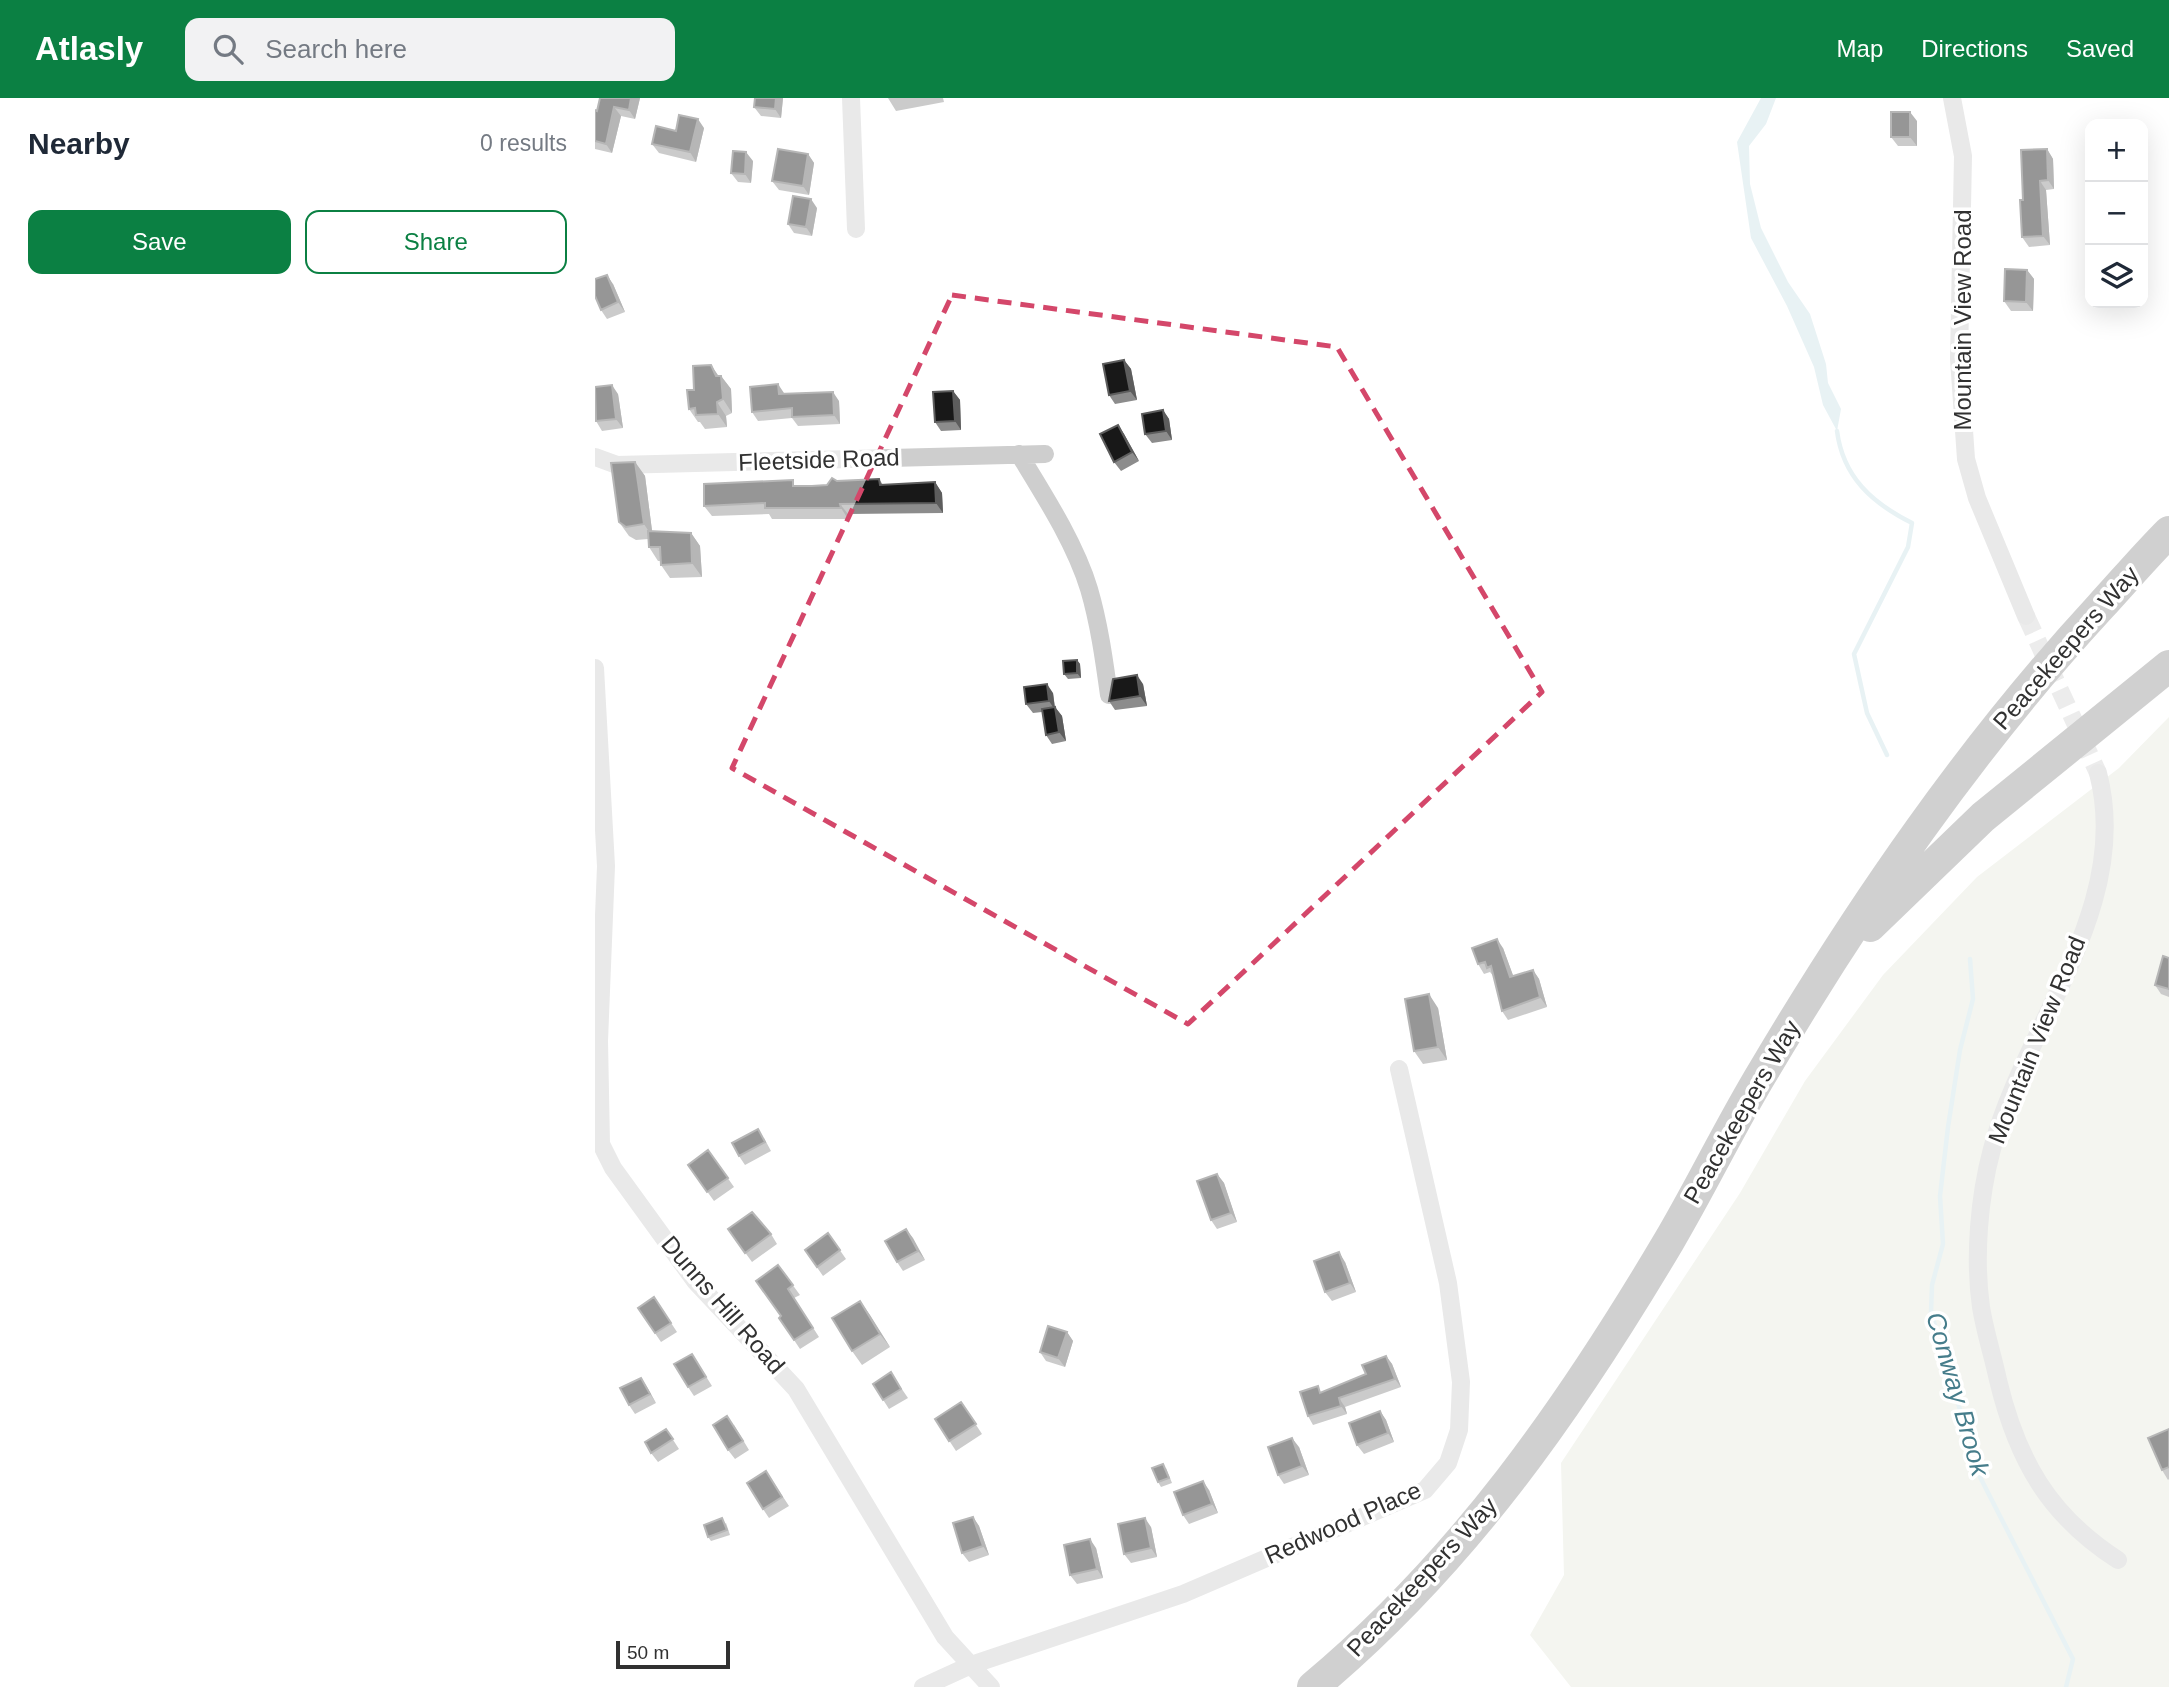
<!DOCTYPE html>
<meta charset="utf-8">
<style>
body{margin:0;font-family:Helvetica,sans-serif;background:#f2f2f3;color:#1f2937}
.controls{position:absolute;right:21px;top:21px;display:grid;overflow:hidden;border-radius:14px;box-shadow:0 7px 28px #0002}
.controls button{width:63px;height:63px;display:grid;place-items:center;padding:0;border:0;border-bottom:2px solid #e0e1e3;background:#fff;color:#1f2937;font:35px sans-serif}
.scale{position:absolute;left:21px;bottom:18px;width:114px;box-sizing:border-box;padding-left:7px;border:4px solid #313131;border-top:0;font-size:19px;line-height:24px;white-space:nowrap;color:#313131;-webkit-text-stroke:5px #fff;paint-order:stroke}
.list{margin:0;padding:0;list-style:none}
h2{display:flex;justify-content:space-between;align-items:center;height:91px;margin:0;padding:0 28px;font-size:30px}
h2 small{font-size:23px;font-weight:400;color:#747a83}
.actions{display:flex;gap:14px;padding:21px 28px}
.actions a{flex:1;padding:16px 0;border:2px solid #0b8043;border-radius:14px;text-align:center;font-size:24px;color:#0b8043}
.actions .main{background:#0b8043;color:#fff}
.icon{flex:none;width:38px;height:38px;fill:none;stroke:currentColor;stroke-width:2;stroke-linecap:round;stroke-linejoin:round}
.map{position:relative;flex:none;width:1574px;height:1589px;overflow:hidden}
header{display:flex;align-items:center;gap:42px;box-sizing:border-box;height:98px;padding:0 35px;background:#0b8043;color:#fff}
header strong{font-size:33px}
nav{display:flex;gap:38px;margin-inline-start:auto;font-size:24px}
.search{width:490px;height:63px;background:#f2f2f3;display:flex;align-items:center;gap:18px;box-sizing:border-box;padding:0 24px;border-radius:14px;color:#747a83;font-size:26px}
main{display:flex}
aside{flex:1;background:#fff}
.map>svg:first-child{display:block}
.green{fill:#e6e9dd}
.water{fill:#cce2e7}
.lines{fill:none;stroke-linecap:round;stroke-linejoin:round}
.stream{stroke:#cce2e7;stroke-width:4.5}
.street-tunnel{stroke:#d6d6d6;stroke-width:18;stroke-dasharray:18 9;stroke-linecap:butt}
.street{stroke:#cecece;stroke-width:18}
.highway{stroke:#989898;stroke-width:32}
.wall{fill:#8c8c8c}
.shaded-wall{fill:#5d5d5d}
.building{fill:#181818;stroke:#5d5d5d;stroke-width:2}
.marked{fill:none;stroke:#d4476a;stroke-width:5;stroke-dasharray:14 9;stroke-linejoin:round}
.labels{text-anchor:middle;stroke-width:7;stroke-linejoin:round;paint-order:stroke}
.street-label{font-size:24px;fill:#313131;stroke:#fff}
.water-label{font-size:26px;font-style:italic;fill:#467d8b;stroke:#fff}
</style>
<header>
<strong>Atlasly</strong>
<div class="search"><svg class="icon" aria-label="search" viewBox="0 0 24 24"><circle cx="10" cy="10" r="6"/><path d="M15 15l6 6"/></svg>Search here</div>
<nav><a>Map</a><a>Directions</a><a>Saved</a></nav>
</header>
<main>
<aside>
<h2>Nearby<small>0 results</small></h2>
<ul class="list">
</ul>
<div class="actions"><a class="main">Save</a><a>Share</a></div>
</aside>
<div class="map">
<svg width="1574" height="1589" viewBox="0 0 1574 1589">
<rect width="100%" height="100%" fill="#fff"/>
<path class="green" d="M 1574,619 L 1574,1589 L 976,1589 L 935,1537 L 969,1477 L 966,1365 L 1145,1095 L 1210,983 L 1288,877 L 1382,779 L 1524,670 Z"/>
<path class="water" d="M 1166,0 L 1181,0 L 1171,26 L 1154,48 L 1155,86 L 1166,130 L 1193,184 L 1215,216 L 1231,266 L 1233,285 L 1246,311 L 1242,333 L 1228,307 L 1219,269 L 1192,208 L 1156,140 L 1142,44 Z"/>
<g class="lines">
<path class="stream" d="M 1242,333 C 1248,379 1277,405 1317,425 L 1313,449 L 1259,556 L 1272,615 L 1292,657
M 1375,861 L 1378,901 L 1365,952 L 1353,1029 L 1345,1098 L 1348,1146 L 1337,1187 L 1336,1214 L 1385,1379 L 1478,1561 L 1471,1589"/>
<path class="street-tunnel" d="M 1431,518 L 1503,675"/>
<path class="street" d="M 256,0 L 261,131
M 1357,0 L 1368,58 L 1364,261 L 1371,361 L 1382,400 L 1431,518
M 424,356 C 449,397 480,445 494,491 C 504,525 509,561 514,597
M 0,359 L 22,367 L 450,356
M 0,570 L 11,768 L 4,943 L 6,1046 L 18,1070 L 100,1183 L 201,1291 L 350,1539 L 396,1589
M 1503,675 C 1538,809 1429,928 1397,1051 C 1384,1099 1379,1160 1386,1209 C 1390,1234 1398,1258 1403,1282 C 1422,1361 1453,1417 1523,1462
M 328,1589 L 376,1567 L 588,1496 L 830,1392 L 853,1365 L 864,1332 L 866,1284 L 853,1185 L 804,971"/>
<path class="highway" d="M 1275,828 L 1388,719 L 1574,568
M 718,1589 C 868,1464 975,1310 1074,1143 C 1107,1087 1135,1028 1169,972 C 1267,807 1375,650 1505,509 C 1528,484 1550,458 1574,434"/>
</g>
<path class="wall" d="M 5,0 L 45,0 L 40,21 L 26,18 L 17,55 L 0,51 L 0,12 L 2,13 Z
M 188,0 L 186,20 L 166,18 L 159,9 Z
M 293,0 L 348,0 L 349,4 L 301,13 Z
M 1322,23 L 1322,48 L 1303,48 L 1296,39 Z
M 109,30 L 101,64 L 64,55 L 57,46 L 81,33 Z
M 1452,51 L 1458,61 L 1459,91 L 1451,92 L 1455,147 L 1434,149 L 1427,139 L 1428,102 Z
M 213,56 L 219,65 L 214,97 L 184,92 L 177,83 Z
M 158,63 L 156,85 L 143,84 L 136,75 Z
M 222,110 L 217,138 L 199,135 L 193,126 Z
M 1432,172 L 1439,181 L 1438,213 L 1416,213 L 1409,203 Z
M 18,186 L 30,214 L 12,221 L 6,212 Z
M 529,262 L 536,271 L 542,302 L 520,306 L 514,297 Z
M 116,267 L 123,278 L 126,278 L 136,291 L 137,315 L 131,318 L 132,329 L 110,331 L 105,324 L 103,324 L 94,311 L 99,292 Z
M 358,293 L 365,302 L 366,332 L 346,333 L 340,324 Z
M 23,296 L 28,330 L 7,333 L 1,323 Z
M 189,296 L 244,303 L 245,326 L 203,328 L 197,320 L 163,323 L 157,314 Z
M 568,312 L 574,321 L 577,342 L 557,345 L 550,336 Z
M 523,327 L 529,336 L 544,363 L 526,373 L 519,364 Z
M 40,364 L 50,378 L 57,433 L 96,435 L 105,448 L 107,479 L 75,480 L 66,467 L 66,463 L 63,463 L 54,449 L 53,441 L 41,442 L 34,438 L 24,424 Z
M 284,381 L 288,387 L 340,384 L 347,395 L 348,415 L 253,416 L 253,421 L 177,421 L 174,416 L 117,418 L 109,408 L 202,388 L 232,387 L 242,383 Z
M 482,562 L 485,566 L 486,580 L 473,581 L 469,576 Z
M 548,586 L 552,608 L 520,612 L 514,603 Z
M 458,595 L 460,609 L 467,618 L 471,643 L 457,646 L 451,637 L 447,614 L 438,615 L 431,606 Z
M 908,850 L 918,878 L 938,872 L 944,881 L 952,909 L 913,922 L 907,913 L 899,879 L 895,874 L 889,876 L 883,866 Z
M 1574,860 L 1574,899 L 1566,896 L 1560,887 Z
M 843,910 L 852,962 L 828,966 L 819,953 Z
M 169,1040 L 176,1053 L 150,1067 L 144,1058 Z
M 113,1052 L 139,1089 L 119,1103 L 93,1067 Z
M 622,1076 L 629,1085 L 642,1124 L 622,1131 L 616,1122 Z
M 133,1131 L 176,1136 L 182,1146 L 157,1164 Z
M 311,1131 L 330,1162 L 308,1173 L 302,1164 Z
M 233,1135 L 251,1161 L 228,1178 L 210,1152 Z
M 750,1164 L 761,1194 L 737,1203 L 730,1194 Z
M 183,1167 L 205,1197 L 199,1200 L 224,1239 L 205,1251 L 199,1242 L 186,1218 Z
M 59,1199 L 82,1234 L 66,1244 L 43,1210 Z
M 265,1203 L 295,1249 L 267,1267 L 257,1253 Z
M 472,1234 L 478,1243 L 470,1269 L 451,1263 L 445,1254 Z
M 97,1256 L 117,1288 L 99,1298 L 93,1289 Z
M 791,1258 L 797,1266 L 806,1289 L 750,1309 L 752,1316 L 718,1327 L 713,1318 L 771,1276 Z
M 46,1280 L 61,1305 L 40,1316 L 34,1307 Z
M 302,1284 L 313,1300 L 294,1311 L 278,1286 Z
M 366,1304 L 387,1336 L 361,1353 L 340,1321 Z
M 785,1313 L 791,1322 L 799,1344 L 769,1356 L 762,1347 Z
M 139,1327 L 154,1352 L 140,1361 L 133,1352 Z
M 71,1331 L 84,1351 L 63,1364 L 56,1355 Z
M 1574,1331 L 1574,1381 L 1573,1382 L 1567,1372 Z
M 704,1349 L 714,1377 L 689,1386 L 683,1377 Z
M 571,1370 L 577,1385 L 566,1389 L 563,1384 Z
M 177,1382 L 194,1408 L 174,1420 L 168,1411 Z
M 614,1392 L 623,1415 L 594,1426 L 588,1417 Z
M 378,1419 L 384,1428 L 394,1457 L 374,1464 L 367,1455 Z
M 131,1425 L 135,1437 L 116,1443 L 113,1439 Z
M 556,1429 L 562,1459 L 536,1465 L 529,1456 Z
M 501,1450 L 508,1480 L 482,1486 L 475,1477 Z"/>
<path class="shaded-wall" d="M 36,0 L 45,0 L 40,21 L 34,12 Z
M 181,0 L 188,0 L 186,20 L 180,11 Z
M 19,9 L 26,18 L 17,55 L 11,46 Z
M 1315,14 L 1322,23 L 1322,48 L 1315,39 Z
M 103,21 L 109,30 L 101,64 L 95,54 Z
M 1452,51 L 1458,61 L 1459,91 L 1453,82 Z
M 151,54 L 158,63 L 156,85 L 150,76 Z
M 213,56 L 219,65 L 214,97 L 208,88 Z
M 1445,83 L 1451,92 L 1455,147 L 1448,138 Z
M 216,101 L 222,110 L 217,138 L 211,129 Z
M 1432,172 L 1439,181 L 1438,213 L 1431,204 Z
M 12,177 L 18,186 L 30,214 L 23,204 Z
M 529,262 L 536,271 L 542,302 L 535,293 Z
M 116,267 L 125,280 L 126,278 L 136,291 L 137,315 L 128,301 Z
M 183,286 L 189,295 L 190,306 L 184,296 Z
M 17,287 L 23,296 L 28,330 L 21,321 Z
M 358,293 L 365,302 L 366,332 L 360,323 Z
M 238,294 L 244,303 L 245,326 L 239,317 Z
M 122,304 L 131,318 L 132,329 L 123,316 Z
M 568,312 L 574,321 L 577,342 L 571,333 Z
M 523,327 L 529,336 L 544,363 L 537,354 Z
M 40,364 L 50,378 L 58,440 L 49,426 Z
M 340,384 L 347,395 L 348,415 L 341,405 Z
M 245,406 L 253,416 L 253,421 L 246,410 Z
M 96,435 L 105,448 L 107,479 L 97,465 Z
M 482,562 L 485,566 L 486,580 L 482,575 Z
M 542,577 L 548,586 L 552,608 L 545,598 Z
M 452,586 L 458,595 L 460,612 L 454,603 Z
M 460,609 L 467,618 L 471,643 L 464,634 Z
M 902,841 L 908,850 L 922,888 L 915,879 Z
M 938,872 L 944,881 L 952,909 L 945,899 Z
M 834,896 L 843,910 L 852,962 L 843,949 Z
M 622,1076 L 629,1085 L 642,1124 L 636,1115 Z
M 311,1131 L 318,1140 L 330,1162 L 323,1153 Z
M 744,1154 L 750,1164 L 761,1194 L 755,1185 Z
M 265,1203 L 275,1217 L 295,1249 L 285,1236 Z
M 472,1234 L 478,1243 L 470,1269 L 463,1260 Z
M 791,1258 L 797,1266 L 806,1289 L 800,1281 Z
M 46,1280 L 52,1289 L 61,1305 L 55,1296 Z
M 744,1300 L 750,1309 L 752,1316 L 746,1308 Z
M 785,1313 L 791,1322 L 799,1344 L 793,1335 Z
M 697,1340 L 704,1349 L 714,1377 L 707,1368 Z
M 608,1383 L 614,1392 L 623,1415 L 617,1406 Z
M 378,1419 L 384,1428 L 394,1457 L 388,1448 Z
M 550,1420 L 556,1429 L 562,1459 L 556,1450 Z
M 495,1441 L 501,1450 L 508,1480 L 502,1471 Z"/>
<path class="building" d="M 5,0 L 36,0 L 34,12 L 19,9 L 11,46 L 0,43 L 0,12 L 2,13 Z
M 160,0 L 181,0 L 180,11 L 159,9 Z
M 1296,14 L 1315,14 L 1315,39 L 1296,39 Z
M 84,17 L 103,21 L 95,54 L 57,46 L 61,28 L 81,33 Z
M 183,51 L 213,56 L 208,88 L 177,83 Z
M 1452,51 L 1453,82 L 1445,83 L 1448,138 L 1427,139 L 1425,102 L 1428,102 L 1426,52 Z
M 138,53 L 151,54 L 150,76 L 136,75 Z
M 198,98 L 216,101 L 211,129 L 193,126 Z
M 1410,171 L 1432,172 L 1431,204 L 1409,203 Z
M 12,177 L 23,204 L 6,212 L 0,198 L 0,181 Z
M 529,262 L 535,293 L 514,297 L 508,266 Z
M 116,267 L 121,278 L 126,278 L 128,301 L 122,304 L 123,316 L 101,317 L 100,310 L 94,311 L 92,292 L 99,292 L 98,268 Z
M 183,286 L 184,296 L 238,294 L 239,317 L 197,319 L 197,310 L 157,314 L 155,289 Z
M 17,287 L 21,321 L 1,323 L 0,289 Z
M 358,293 L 360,323 L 340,324 L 338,294 Z
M 568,312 L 571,333 L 550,336 L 547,316 Z
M 523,327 L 537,354 L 519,364 L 505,336 Z
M 40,364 L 49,426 L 31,429 L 24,424 L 16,365 Z
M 237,380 L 242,383 L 284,381 L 285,387 L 340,384 L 341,405 L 245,406 L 246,410 L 170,410 L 170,405 L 109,408 L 109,386 L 198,382 L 198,388 L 217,388 L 232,387 Z
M 53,433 L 96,435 L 97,465 L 66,467 L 65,449 L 54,449 Z
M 482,562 L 482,575 L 469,576 L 468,563 Z
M 542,577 L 545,598 L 514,603 L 518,581 Z
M 452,586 L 454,603 L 431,606 L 429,589 Z
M 460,609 L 464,634 L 451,637 L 447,611 Z
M 902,841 L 915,879 L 938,872 L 945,899 L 907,913 L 896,868 L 892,870 L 890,864 L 883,866 L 877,850 Z
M 1568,858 L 1574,860 L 1574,891 L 1560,887 Z
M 834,896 L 843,949 L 819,953 L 810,901 Z
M 163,1031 L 170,1044 L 144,1058 L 137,1045 Z
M 113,1052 L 133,1080 L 112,1094 L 93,1067 Z
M 622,1076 L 636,1115 L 616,1122 L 602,1083 Z
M 157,1114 L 176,1136 L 150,1155 L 133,1131 Z
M 311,1131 L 323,1153 L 302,1164 L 290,1143 Z
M 233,1135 L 245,1152 L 222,1169 L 210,1152 Z
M 744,1154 L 755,1185 L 730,1194 L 719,1163 Z
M 183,1167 L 198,1187 L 193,1191 L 218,1230 L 199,1242 L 184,1220 L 186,1218 L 161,1183 Z
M 59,1199 L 76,1225 L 60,1235 L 43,1210 Z
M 265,1203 L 285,1236 L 257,1253 L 237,1220 Z
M 453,1228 L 472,1234 L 463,1260 L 445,1254 Z
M 97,1256 L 111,1279 L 93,1289 L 79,1266 Z
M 791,1258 L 800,1281 L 744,1300 L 746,1308 L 713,1318 L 705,1294 L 723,1288 L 725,1295 L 771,1276 L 767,1267 Z
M 296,1274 L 306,1291 L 288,1302 L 278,1286 Z
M 46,1280 L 55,1296 L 34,1307 L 25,1290 Z
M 366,1304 L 381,1326 L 354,1343 L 340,1321 Z
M 785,1313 L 793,1335 L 762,1347 L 754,1325 Z
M 132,1318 L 148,1343 L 133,1352 L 118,1327 Z
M 71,1331 L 78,1341 L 56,1355 L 50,1344 Z
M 1574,1331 L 1574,1369 L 1567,1372 L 1553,1340 Z
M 697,1340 L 707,1368 L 683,1377 L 673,1349 Z
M 568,1366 L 574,1380 L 563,1384 L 557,1370 Z
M 171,1373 L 187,1399 L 168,1411 L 152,1385 Z
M 608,1383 L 617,1406 L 588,1417 L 579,1394 Z
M 378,1419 L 388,1448 L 367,1455 L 358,1425 Z
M 127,1420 L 132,1432 L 113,1439 L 109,1427 Z
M 550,1420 L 556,1450 L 529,1456 L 523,1426 Z
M 495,1441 L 502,1471 L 475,1477 L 469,1447 Z"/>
<path d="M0 0H1574V1589H0ZM 357,197 L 742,249 L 947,594 L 593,926 L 137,670 Z" fill="#fff" fill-opacity=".55" fill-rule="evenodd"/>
<path class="marked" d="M 357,197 L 742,249 L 947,594 L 593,926 L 137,670 Z"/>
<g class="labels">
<g class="street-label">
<text transform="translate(1368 222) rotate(-90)" y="8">Mountain View Road</text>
<text transform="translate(224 362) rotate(-2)" y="8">Fleetside Road</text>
<text transform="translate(1471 550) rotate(-49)" y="8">Peacekeepers Way</text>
<text transform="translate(1442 942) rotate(-68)" y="8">Mountain View Road</text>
<text transform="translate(1147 1014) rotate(-60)" y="8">Peacekeepers Way</text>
<text transform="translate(128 1207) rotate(49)" y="8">Dunns Hill Road</text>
<text transform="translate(748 1425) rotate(-24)" y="8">Redwood Place</text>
<text transform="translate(827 1479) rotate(-47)" y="8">Peacekeepers Way</text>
</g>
<g class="water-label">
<text transform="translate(1363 1296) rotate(74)" y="9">Conway Brook</text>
</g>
</g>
</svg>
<div class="controls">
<button>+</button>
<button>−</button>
<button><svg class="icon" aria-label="layers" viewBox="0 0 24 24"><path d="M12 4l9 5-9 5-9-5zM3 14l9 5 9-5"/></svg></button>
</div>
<div class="scale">50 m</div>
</div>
</main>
